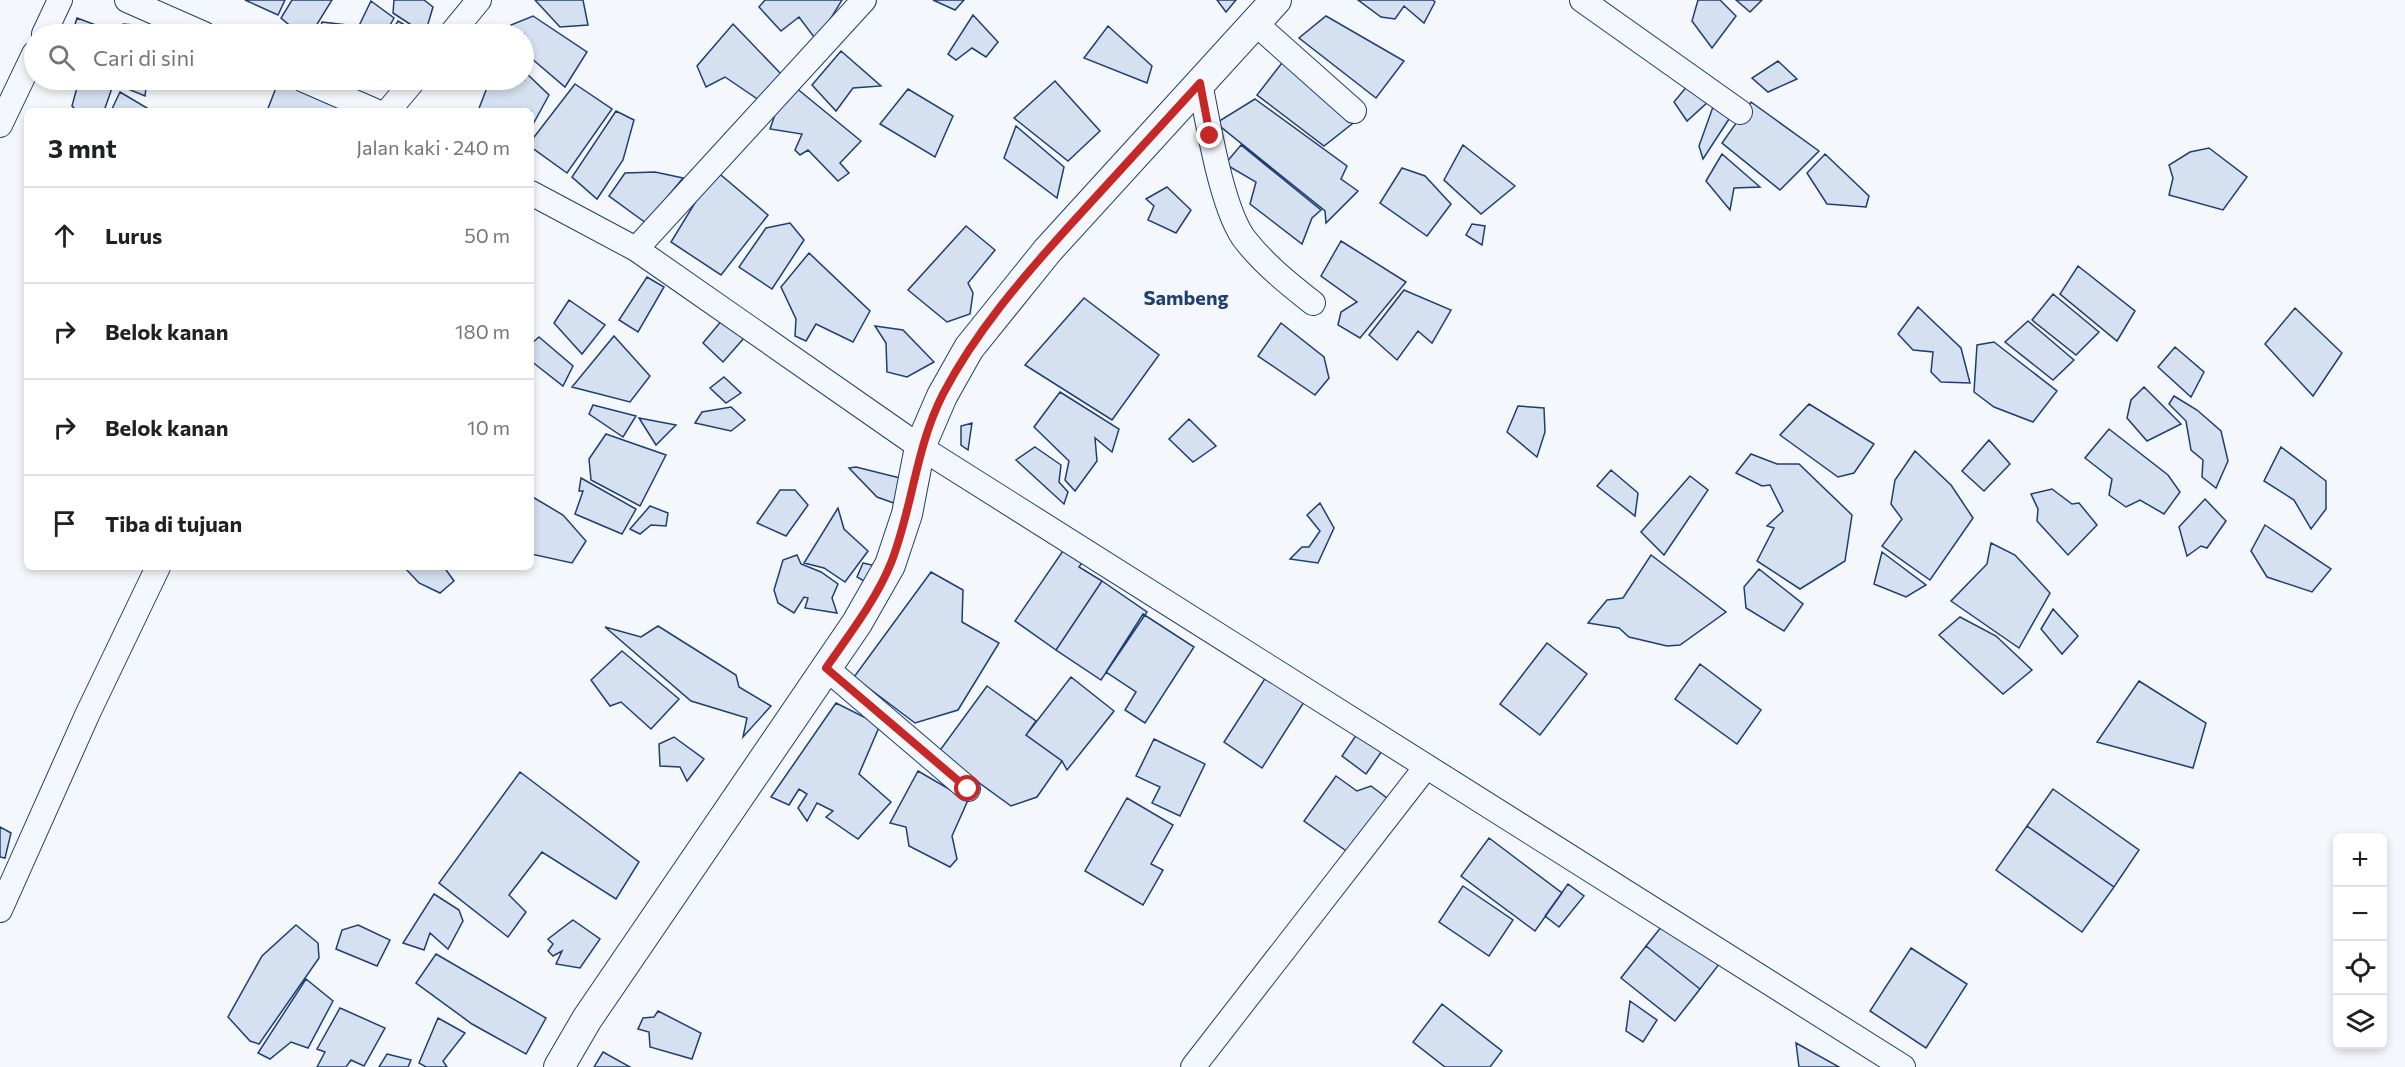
<!DOCTYPE html>
<html lang="id">
<meta charset="utf-8">
<style>
body{margin:0;font-family:Commissioner,sans-serif;background:#f6f6f6;color:#202124}
.controls{position:absolute;right:18px;bottom:18px;display:grid;overflow:hidden;border-radius:9px;box-shadow:0 3px 9px #0003}
.controls button{width:54px;height:54px;display:grid;place-items:center;padding:0;border:0;border-bottom:2px solid #e0e0e0;background:#fff;color:#202124;font:30px sans-serif}
.stop{position:absolute;width:18px;height:18px;margin:-14px;border:4px solid #c62828;border-radius:50%;background:#fff}
.stop.end{background:#c62828;border-color:#fff;box-shadow:0 2px 6px #0008}
.list{margin:0;padding:0;list-style:none}
h2{display:flex;justify-content:space-between;align-items:center;height:78px;margin:0;padding:0 24px;font-size:26px}
h2 small{font-size:20px;font-weight:400;color:#757577}
.list li{display:grid;grid-template-columns:39px 1fr auto;gap:18px;align-items:center;box-sizing:border-box;height:96px;padding:0 24px;border-top:2px solid #e0e0e0}
.list b{display:block;font-size:22px;white-space:nowrap}
.list em{font-size:20px;font-style:normal;color:#757577}
.icon{flex:none;width:33px;height:33px;fill:none;stroke:currentColor;stroke-width:2;stroke-linecap:round;stroke-linejoin:round}
.map{position:relative;flex:none;width:2405px;height:1067px;overflow:hidden}
.search{position:absolute;background:#fff;box-shadow:0 3px 9px #0003;left:24px;top:24px;width:510px;height:66px;display:flex;align-items:center;gap:15px;box-sizing:border-box;padding:0 21px;border-radius:33px;color:#757577;font-size:22px}
.panel{position:absolute;background:#fff;box-shadow:0 3px 9px #0003;left:24px;top:108px;width:510px;height:462px;border-radius:9px}
.map>svg:first-child{display:block}
.building{fill:#d5e0f0;stroke:#1d3f73;stroke-width:1.5}
.lines{fill:none;stroke-linecap:round;stroke-linejoin:round}
.minor-casing{stroke:#1d3f73;stroke-width:26}
.tertiary-casing{stroke:#1d3f73;stroke-width:32}
.minor{stroke:#f4f7fb;stroke-width:24}
.tertiary{stroke:#f4f7fb;stroke-width:30}
.route{stroke:#c62828;stroke-width:8}
.labels{text-anchor:middle;stroke-width:4.5;stroke-linejoin:round;paint-order:stroke}
.quarter-label{font-size:20px;font-weight:bold;fill:#1d3f73;stroke:#f4f7fb}
</style>
<div class="map">
<svg width="2405" height="1067" viewBox="0 0 2405 1067">
<rect width="100%" height="100%" fill="#f4f7fb"/>
<path class="building" d="M 245,0 L 285,0 L 278,15 Z
M 292,0 L 332,0 L 311,34 L 300,34 L 281,18 Z
M 394,0 L 424,0 L 433,7 L 425,34 L 393,13 Z
M 535,0 L 583,0 L 588,25 L 560,27 Z
M 765,0 L 842,0 L 817,41 L 799,17 L 781,31 L 759,7 Z
M 933,0 L 964,0 L 955,10 Z
M 1217,0 L 1236,0 L 1226,12 Z
M 1358,0 L 1433,0 L 1435,2 L 1424,23 L 1404,6 L 1395,19 L 1381,17 Z
M 1698,0 L 1720,0 L 1736,16 L 1712,48 L 1692,21 Z
M 1736,0 L 1762,0 L 1750,12 Z
M 371,1 L 394,18 L 385,34 L 355,34 Z
M 973,15 L 998,42 L 986,57 L 972,48 L 956,60 L 948,54 Z
M 533,16 L 587,52 L 565,87 L 524,52 L 524,34 L 510,34 L 511,25 Z
M 1326,16 L 1404,61 L 1376,98 L 1299,38 Z
M 77,18 L 112,31 L 110,34 L 72,34 Z
M 398,21 L 420,34 L 390,34 Z
M 322,22 L 347,25 L 345,34 L 319,34 Z
M 123,24 L 156,27 L 155,34 L 118,34 Z
M 733,24 L 782,75 L 759,100 L 725,77 L 706,87 L 697,66 Z
M 1108,26 L 1152,66 L 1147,83 L 1084,58 Z
M 841,51 L 881,86 L 853,88 L 836,111 L 812,85 Z
M 1285,59 L 1357,120 L 1324,146 L 1257,95 Z
M 1778,61 L 1797,79 L 1768,92 L 1752,78 Z
M 524,71 L 549,95 L 531,128 L 531,111 L 478,111 L 490,80 L 524,80 Z
M 79,80 L 93,80 L 112,88 L 104,111 L 77,111 L 72,106 Z
M 106,80 L 147,80 L 145,96 Z
M 279,80 L 295,80 L 358,111 L 267,111 Z
M 1055,81 L 1100,131 L 1068,161 L 1014,118 Z
M 575,84 L 612,109 L 567,173 L 531,147 L 531,141 Z
M 1688,85 L 1709,101 L 1687,121 L 1674,102 Z
M 795,87 L 861,141 L 840,163 L 849,173 L 838,181 L 808,150 L 800,155 L 795,150 L 802,134 L 770,129 L 778,106 Z
M 908,89 L 953,116 L 935,157 L 880,124 Z
M 120,92 L 152,111 L 111,111 Z
M 1255,99 L 1347,166 L 1341,179 L 1358,191 L 1326,223 L 1325,211 L 1216,123 Z
M 1751,102 L 1819,151 L 1780,190 L 1722,143 Z
M 1714,104 L 1729,119 L 1703,159 L 1699,146 Z
M 616,111 L 634,120 L 623,160 L 597,199 L 572,177 Z
M 1016,126 L 1064,167 L 1057,198 L 1004,158 Z
M 1241,145 L 1321,210 L 1312,218 L 1302,244 L 1250,204 L 1256,182 L 1225,164 Z
M 1463,145 L 1515,186 L 1481,214 L 1444,180 Z
M 2209,148 L 2247,177 L 2223,210 L 2169,195 L 2173,178 L 2169,165 L 2190,152 Z
M 1722,154 L 1760,187 L 1734,188 L 1730,210 L 1706,181 Z
M 1825,154 L 1869,196 L 1866,207 L 1827,204 L 1807,173 Z
M 1402,168 L 1425,176 L 1451,204 L 1427,236 L 1380,203 Z
M 715,170 L 768,215 L 721,275 L 671,242 Z
M 655,172 L 683,178 L 646,223 L 609,196 L 625,173 Z
M 1167,187 L 1191,210 L 1176,233 L 1148,220 L 1154,206 L 1146,199 Z
M 790,223 L 804,240 L 772,289 L 739,267 L 766,228 Z
M 1472,224 L 1485,226 L 1482,245 L 1466,235 Z
M 966,226 L 995,250 L 968,283 L 973,293 L 970,314 L 947,322 L 908,290 Z
M 1341,241 L 1406,282 L 1360,338 L 1338,325 L 1341,312 L 1357,302 L 1321,276 Z
M 809,253 L 870,311 L 853,342 L 816,324 L 806,341 L 795,336 L 796,319 L 781,287 Z
M 2078,266 L 2135,311 L 2117,341 L 2060,294 Z
M 647,277 L 664,287 L 638,332 L 619,320 Z
M 1404,290 L 1451,310 L 1432,343 L 1418,331 L 1397,360 L 1369,335 Z
M 2053,294 L 2099,332 L 2076,355 L 2032,320 Z
M 1084,298 L 1159,355 L 1112,420 L 1025,365 Z
M 569,300 L 605,325 L 582,354 L 554,323 Z
M 1918,307 L 1961,348 L 1970,383 L 1941,382 L 1931,372 L 1933,352 L 1913,350 L 1898,334 Z
M 2295,308 L 2342,353 L 2313,396 L 2265,344 Z
M 723,319 L 744,338 L 723,362 L 703,343 Z
M 2028,321 L 2074,360 L 2053,380 L 2005,342 Z
M 1281,323 L 1324,357 L 1329,378 L 1315,395 L 1258,356 Z
M 875,326 L 903,330 L 934,362 L 907,377 L 887,372 L 886,343 Z
M 614,336 L 650,376 L 630,402 L 572,387 Z
M 539,337 L 573,366 L 563,386 L 531,361 L 531,344 Z
M 1994,342 L 2057,391 L 2033,422 L 1994,407 L 1974,392 L 1977,345 Z
M 2175,347 L 2204,372 L 2191,397 L 2158,367 Z
M 724,377 L 741,393 L 726,403 L 710,388 Z
M 2144,387 L 2181,424 L 2147,441 L 2127,418 L 2131,400 Z
M 1060,392 L 1119,429 L 1112,452 L 1095,438 L 1097,461 L 1075,491 L 1065,480 L 1069,461 L 1034,427 Z
M 2174,396 L 2197,410 L 2221,431 L 2228,461 L 2216,488 L 2202,477 L 2203,460 L 2191,450 L 2186,421 L 2169,404 Z
M 1809,404 L 1874,444 L 1854,473 L 1838,477 L 1780,435 Z
M 593,405 L 636,416 L 623,437 L 589,414 Z
M 1518,406 L 1544,408 L 1545,432 L 1537,457 L 1507,432 Z
M 731,407 L 745,420 L 731,431 L 695,423 L 702,412 Z
M 639,418 L 676,425 L 656,445 Z
M 1189,419 L 1216,446 L 1193,462 L 1169,439 Z
M 972,423 L 968,450 L 961,445 L 961,426 Z
M 2109,429 L 2168,475 L 2180,492 L 2164,514 L 2140,500 L 2126,507 L 2109,495 L 2112,479 L 2085,458 Z
M 606,434 L 666,455 L 640,506 L 591,480 L 589,459 Z
M 1989,440 L 2010,464 L 1984,491 L 1962,471 Z
M 1035,447 L 1061,465 L 1059,482 L 1068,492 L 1064,504 L 1016,460 Z
M 2281,447 L 2326,481 L 2326,509 L 2311,529 L 2294,500 L 2264,481 Z
M 1915,451 L 1951,485 L 1973,518 L 1930,580 L 1882,546 L 1902,519 L 1891,504 L 1895,480 Z
M 1751,454 L 1777,464 L 1799,464 L 1852,515 L 1845,561 L 1800,589 L 1757,561 L 1774,528 L 1767,526 L 1783,511 L 1770,485 L 1762,486 L 1736,473 Z
M 856,467 L 908,480 L 902,506 L 877,497 L 849,468 Z
M 1611,470 L 1638,493 L 1635,516 L 1597,486 Z
M 1690,476 L 1708,490 L 1664,555 L 1641,532 Z
M 581,478 L 636,509 L 622,534 L 575,514 L 583,491 L 579,491 Z
M 2052,489 L 2072,504 L 2079,503 L 2097,525 L 2068,555 L 2037,521 L 2038,509 L 2031,494 Z
M 780,490 L 795,490 L 808,505 L 786,536 L 757,523 Z
M 531,496 L 563,515 L 586,541 L 572,563 L 531,554 Z
M 2205,499 L 2226,521 L 2207,548 L 2201,546 L 2187,556 L 2179,527 Z
M 1320,503 L 1334,528 L 1318,563 L 1290,559 L 1302,547 L 1309,547 L 1320,531 L 1307,515 Z
M 650,506 L 668,513 L 666,526 L 651,525 L 640,534 L 630,529 Z
M 838,508 L 844,529 L 868,551 L 845,582 L 824,568 L 804,563 Z
M 2265,525 L 2331,569 L 2312,592 L 2267,577 L 2251,551 Z
M 1991,543 L 2015,555 L 2050,593 L 2019,648 L 1951,601 L 1987,564 Z
M 1067,545 L 1085,558 L 1079,567 L 1102,581 L 1056,650 L 1015,621 Z
M 1882,552 L 1926,585 L 1906,597 L 1874,584 Z
M 797,555 L 801,564 L 821,572 L 838,584 L 832,598 L 837,613 L 805,608 L 808,598 L 804,597 L 794,613 L 778,603 L 774,590 L 783,560 Z
M 1651,555 L 1726,612 L 1680,645 L 1667,646 L 1629,637 L 1619,628 L 1588,623 L 1607,600 L 1623,598 Z
M 863,563 L 876,566 L 871,585 L 857,577 Z
M 404,567 L 444,567 L 454,581 L 440,593 L 419,583 Z
M 1759,569 L 1803,604 L 1784,631 L 1746,608 L 1744,587 Z
M 931,572 L 963,590 L 962,622 L 999,643 L 958,710 L 915,723 L 854,677 Z
M 1102,581 L 1147,612 L 1101,680 L 1056,650 Z
M 2053,609 L 2078,636 L 2062,654 L 2041,629 Z
M 1143,614 L 1194,647 L 1145,723 L 1125,710 L 1136,692 L 1106,672 Z
M 1960,617 L 1996,636 L 2032,670 L 2003,694 L 1939,635 Z
M 658,626 L 736,675 L 739,687 L 771,706 L 743,737 L 747,718 L 691,701 L 605,627 L 641,637 Z
M 1547,643 L 1587,674 L 1540,735 L 1500,704 Z
M 622,651 L 679,699 L 651,729 L 621,702 L 610,706 L 591,680 Z
M 1700,664 L 1761,710 L 1737,744 L 1675,699 Z
M 1071,677 L 1114,711 L 1067,770 L 1062,761 L 1026,735 Z
M 1266,677 L 1304,702 L 1262,768 L 1224,742 Z
M 2139,681 L 2206,723 L 2193,768 L 2097,742 Z
M 987,686 L 1036,721 L 1026,735 L 1062,761 L 1037,797 L 1011,806 L 938,753 Z
M 836,703 L 880,725 L 859,774 L 891,802 L 858,839 L 826,817 L 833,811 L 817,803 L 807,821 L 798,808 L 807,794 L 799,789 L 789,805 L 771,797 Z
M 1357,734 L 1382,751 L 1366,774 L 1342,756 Z
M 674,737 L 704,759 L 687,781 L 680,767 L 660,766 L 659,744 Z
M 1154,739 L 1205,764 L 1180,816 L 1152,803 L 1160,787 L 1136,776 Z
M 918,771 L 968,800 L 952,836 L 957,859 L 950,867 L 909,846 L 906,827 L 890,823 Z
M 520,772 L 639,862 L 616,899 L 542,852 L 509,895 L 526,912 L 508,937 L 439,883 Z
M 1336,776 L 1357,791 L 1371,786 L 1391,801 L 1352,855 L 1304,821 Z
M 2053,789 L 2139,850 L 2114,887 L 2027,826 Z
M 1127,798 L 1173,825 L 1151,864 L 1163,870 L 1143,905 L 1085,871 Z
M 2027,826 L 2114,887 L 2082,932 L 1996,870 Z
M 0,827 L 11,833 L 5,858 L 0,857 Z
M 1489,838 L 1562,893 L 1535,931 L 1461,876 Z
M 1568,884 L 1584,896 L 1559,927 L 1545,916 Z
M 1463,886 L 1513,920 L 1489,956 L 1439,922 Z
M 434,894 L 459,910 L 463,921 L 448,949 L 430,933 L 424,950 L 403,943 Z
M 573,920 L 600,939 L 580,968 L 556,964 L 562,951 L 553,956 L 548,951 L 553,944 L 548,939 Z
M 1666,921 L 1720,963 L 1700,989 L 1646,946 Z
M 296,925 L 318,943 L 319,958 L 259,1044 L 250,1041 L 228,1017 L 262,956 Z
M 358,925 L 390,940 L 377,966 L 336,949 L 342,930 Z
M 1646,946 L 1700,989 L 1675,1021 L 1621,978 Z
M 1911,948 L 1967,984 L 1926,1048 L 1870,1011 Z
M 436,954 L 546,1018 L 526,1054 L 472,1024 L 416,983 Z
M 306,979 L 333,1001 L 308,1048 L 291,1042 L 270,1059 L 258,1053 Z
M 1630,1001 L 1657,1020 L 1643,1042 L 1626,1031 Z
M 1442,1004 L 1502,1051 L 1490,1067 L 1445,1067 L 1413,1042 Z
M 340,1008 L 385,1028 L 364,1066 L 351,1060 L 346,1067 L 317,1067 L 325,1052 L 317,1049 Z
M 658,1011 L 701,1033 L 692,1059 L 650,1047 L 649,1032 L 638,1029 L 643,1018 L 654,1017 Z
M 438,1018 L 465,1033 L 443,1061 L 447,1067 L 426,1067 L 419,1063 Z
M 1796,1043 L 1839,1067 L 1799,1067 Z
M 603,1052 L 630,1067 L 594,1067 Z
M 387,1054 L 411,1060 L 408,1067 L 379,1067 Z"/>
<g class="lines">
<g class="minor-casing">
<path id="minor" d="M 127,0 L 204,34
M 1582,0 L 1740,112
M 1255,23 L 1354,111
M 44,34 L 60,0
M 451,34 L 479,0
M 304,80 L 375,111
M 1200,83 C 1208,122 1222,212 1246,241 C 1265,265 1289,284 1313,303
M 388,111 L 414,80
M 0,125 L 34,54
M 531,193 L 636,249 L 920,447 L 1903,1067
M 636,249 L 864,0
M 826,668 L 968,789
M 0,910 L 88,713 L 158,567
M 1193,1067 L 1426,767"/>
</g>
<g class="tertiary-casing">
<path id="tertiary" d="M 559,1067 L 587,1019 L 857,623 L 890,565 L 907,514 L 920,447 L 942,396 L 969,348 L 1048,250 L 1276,0"/>
</g>
<use href="#minor" class="minor"/>
<use href="#tertiary" class="tertiary"/>
</g>
<g class="lines">
<path class="route" d="M 968,789 L 826,668 C 849,635 876,600 891,563 C 913,507 915,449 943,394 C 976,331 1023,277 1071,224 C 1114,177 1157,130 1200,83 L 1210,136"/>
</g>
<g class="labels">
<g class="quarter-label">
<text x="1186" y="305">Sambeng</text>
</g>
</g>
</svg>
<div class="controls">
<button>+</button>
<button>−</button>
<button><svg class="icon" aria-label="locate" viewBox="0 0 24 24"><circle cx="12" cy="12" r="6"/><path d="M12 2v4M12 18v4M2 12h4M18 12h4"/></svg></button>
<button><svg class="icon" aria-label="layers" viewBox="0 0 24 24"><path d="M12 4l9 5-9 5-9-5zM3 14l9 5 9-5"/></svg></button>
</div>
<div class="stop" style="left:968px;top:789px"></div>
<div class="stop end" style="left:1210px;top:136px"></div>
<div class="search"><svg class="icon" aria-label="search" viewBox="0 0 24 24"><circle cx="10" cy="10" r="6"/><path d="M15 15l6 6"/></svg>Cari di sini</div>
<section class="panel">
<h2>3 mnt<small>Jalan kaki · 240 m</small></h2>
<ul class="list">
<li><svg class="icon" aria-label="ahead" viewBox="0 0 24 24"><path d="M12 20V5M6 11l6-6 6 6"/></svg><div><b>Lurus</b></div><em>50 m</em></li>
<li><svg class="icon" aria-label="right" viewBox="0 0 24 24"><path d="M7 20v-9h11M14 6l5 5-5 5"/></svg><div><b>Belok kanan</b></div><em>180 m</em></li>
<li><svg class="icon" aria-label="right" viewBox="0 0 24 24"><path d="M7 20v-9h11M14 6l5 5-5 5"/></svg><div><b>Belok kanan</b></div><em>10 m</em></li>
<li><svg class="icon" aria-label="arrive" viewBox="0 0 24 24"><path d="M6 21V4h12l-3 4 3 4H6"/></svg><div><b>Tiba di tujuan</b></div></li>
</ul>
</section>
</div>
